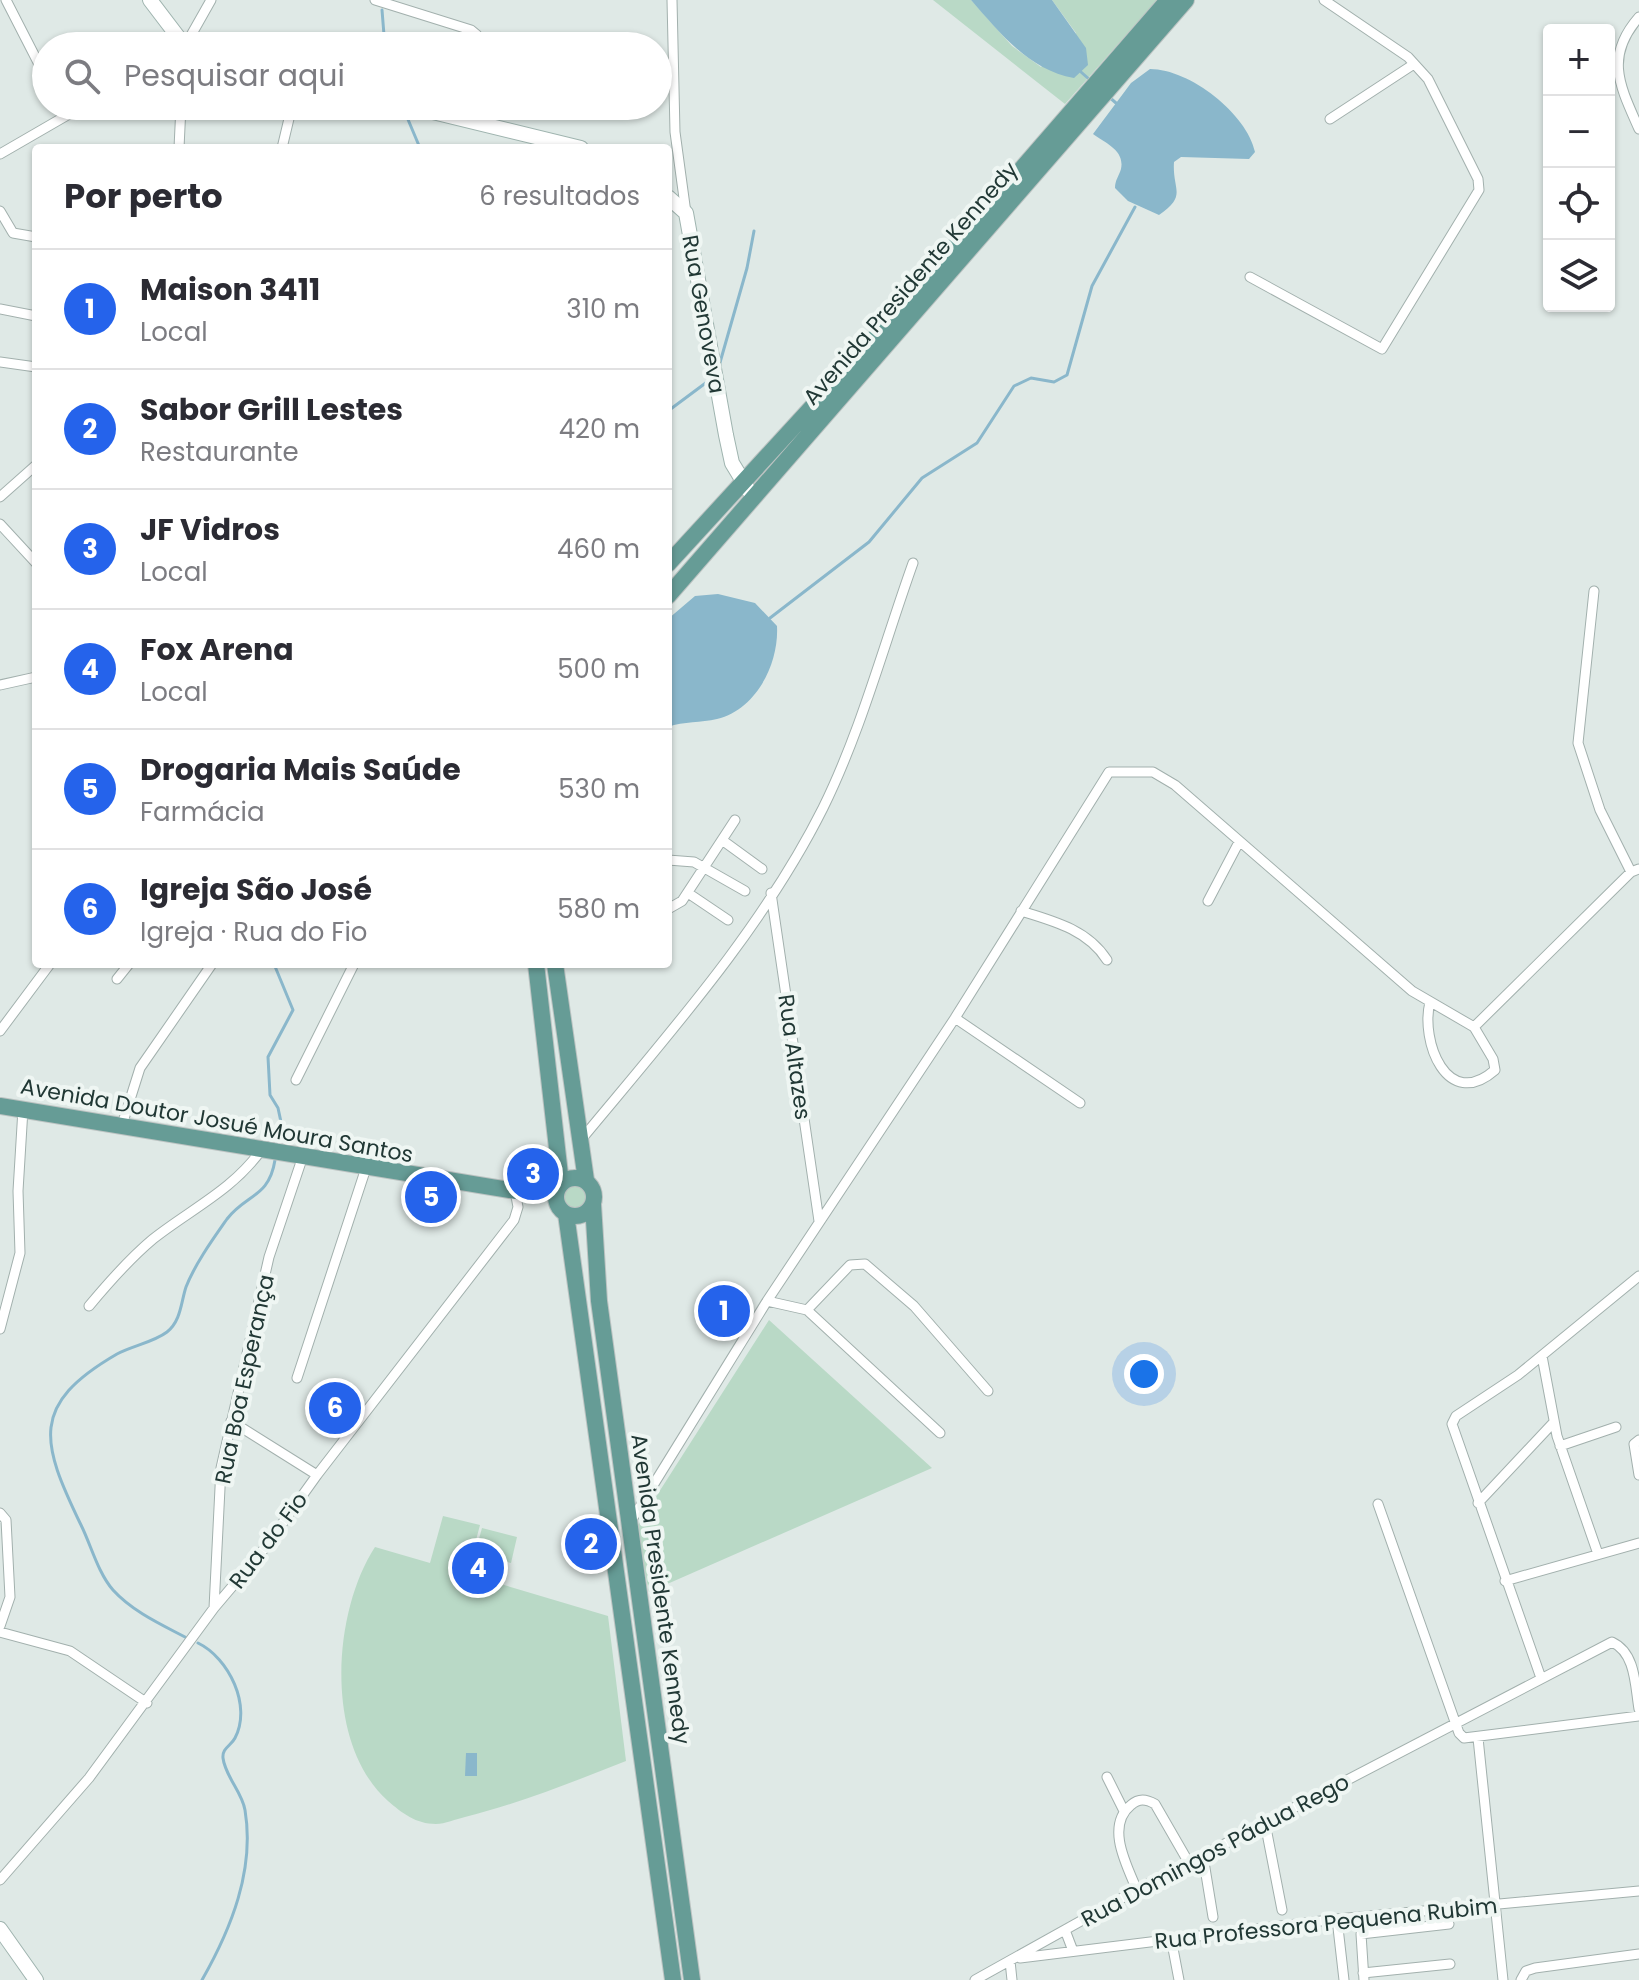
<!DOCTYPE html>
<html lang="pt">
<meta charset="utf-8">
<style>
body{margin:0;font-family:Poppins,sans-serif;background:#f7f7f7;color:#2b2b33}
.controls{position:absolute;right:24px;top:24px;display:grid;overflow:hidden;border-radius:8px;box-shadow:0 2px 6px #0004}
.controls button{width:72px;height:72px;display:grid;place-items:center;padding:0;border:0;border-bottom:2px solid #e1e1e2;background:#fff;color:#2b2b33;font:40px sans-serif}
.you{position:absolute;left:1144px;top:1374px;width:28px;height:28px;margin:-20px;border:6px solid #fff;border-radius:50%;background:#1a73e8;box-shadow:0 0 0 12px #1a73e833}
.badge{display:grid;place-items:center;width:52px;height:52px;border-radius:50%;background:#2563eb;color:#fff;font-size:26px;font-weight:700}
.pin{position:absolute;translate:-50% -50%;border:4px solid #fff;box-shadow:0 2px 8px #0006}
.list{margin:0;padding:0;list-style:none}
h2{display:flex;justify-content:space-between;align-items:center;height:104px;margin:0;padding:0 32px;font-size:34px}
h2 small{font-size:26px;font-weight:400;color:#7c7c81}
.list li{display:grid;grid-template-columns:52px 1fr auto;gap:24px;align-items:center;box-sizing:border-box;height:120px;padding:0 32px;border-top:2px solid #e1e1e2}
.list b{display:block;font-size:30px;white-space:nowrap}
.list p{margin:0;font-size:26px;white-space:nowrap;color:#7c7c81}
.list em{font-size:26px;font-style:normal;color:#7c7c81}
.icon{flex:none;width:44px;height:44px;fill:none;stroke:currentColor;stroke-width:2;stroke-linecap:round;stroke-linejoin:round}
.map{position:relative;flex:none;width:1639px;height:1980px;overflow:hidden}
.search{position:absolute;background:#fff;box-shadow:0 2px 6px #0004;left:32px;top:32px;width:640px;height:88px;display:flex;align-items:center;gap:20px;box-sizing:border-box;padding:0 28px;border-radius:44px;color:#7c7c81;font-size:30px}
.panel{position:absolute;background:#fff;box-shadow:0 2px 6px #0004;left:32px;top:144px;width:640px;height:824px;border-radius:8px}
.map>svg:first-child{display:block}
.green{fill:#b9d9c6}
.water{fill:#8ab7cb}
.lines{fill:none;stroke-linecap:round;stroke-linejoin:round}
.stream{stroke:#8ab7cb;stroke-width:3}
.street-casing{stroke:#a2b0ad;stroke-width:11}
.secondary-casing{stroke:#9fb4af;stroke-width:16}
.primary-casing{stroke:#bcc3c2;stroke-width:18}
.street{stroke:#fff;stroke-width:9}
.secondary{stroke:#fff;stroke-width:14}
.primary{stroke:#669c96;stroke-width:16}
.labels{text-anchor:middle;stroke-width:8;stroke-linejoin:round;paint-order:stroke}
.street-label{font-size:22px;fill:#213835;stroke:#eff6f3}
</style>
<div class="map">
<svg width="1639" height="1980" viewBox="0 0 1639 1980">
<rect width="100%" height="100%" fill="#dfe9e6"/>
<path class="green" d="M 933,0 L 971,0 L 1012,46 L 1041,67 L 1076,33 L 1052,0 L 1157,0 L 1065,104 Z
M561 1196a14 14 0 1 1 28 0a14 14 0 1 1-28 0Z
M 769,1320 L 932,1468 L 649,1592 L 636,1528 Z
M 443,1516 L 480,1525 L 467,1574 L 608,1616 L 626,1761 C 573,1782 520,1803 465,1817 C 456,1819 445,1824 436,1824 C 416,1824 402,1813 388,1801 C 324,1744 332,1613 375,1547 L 430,1563 Z
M 482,1528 L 517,1537 L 511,1563 L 475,1553 Z"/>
<path class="water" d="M 971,0 L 1052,0 L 1086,48 L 1088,65 L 1074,78 C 1029,70 1000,33 971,0 Z
M 1150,69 C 1190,69 1247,114 1255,152 L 1249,159 L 1181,157 L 1174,162 C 1172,190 1188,195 1159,215 L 1128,201 L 1115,188 C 1115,180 1119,176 1121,169 C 1125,150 1105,143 1093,134 L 1131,83 Z
M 718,594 L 755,603 L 777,626 C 779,663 757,709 717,719 C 701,723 684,721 668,727 L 668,619 L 695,596 Z
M 466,1753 L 477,1753 L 477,1776 L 465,1776 Z"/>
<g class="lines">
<path class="stream" d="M 382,10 L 384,35 L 397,46
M 1081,72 L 1090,80
M 1108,96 L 1116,103
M 404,110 L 420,148
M 719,366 L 747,268 L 754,231
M 668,411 L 711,379
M 770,618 L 869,542 L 922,478 L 977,443 L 1014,386 L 1031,378 L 1054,382 L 1067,375 L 1092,286 L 1135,207
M 274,964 L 293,1010 L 268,1057 L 270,1095 L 278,1108 L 281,1122 L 277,1144
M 185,1637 C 160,1624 132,1611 113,1590 C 98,1573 91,1545 81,1525 C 41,1442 29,1405 117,1354 C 132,1346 154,1342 167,1332 C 181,1321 181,1302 186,1287 C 195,1264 213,1239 227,1219 C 246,1194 269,1198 275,1160
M 198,1643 C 229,1658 252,1706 235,1738 C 231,1746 222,1748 223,1758 C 225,1776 242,1792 245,1810 C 255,1870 231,1929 202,1980"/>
<g class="street-casing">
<path id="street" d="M 6,0 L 46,78
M 375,0 L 471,30 L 477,35 L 478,46
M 672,0 L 675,132 L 686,213
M 1639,17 C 1604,57 1620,86 1639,129
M 185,46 L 211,0
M 1330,119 L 1414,64
M 179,148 L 181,106
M 282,148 L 292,106
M 0,154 L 83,106
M 0,211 L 13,233 L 36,237
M 1250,277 L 1382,349 L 1479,190 L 1478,179 L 1428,79 L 1408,57 L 1324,0
M 0,309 L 36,316
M 0,362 L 36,367
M 0,497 L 36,465
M 0,524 L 36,563
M 1594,591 L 1578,743 L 1600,810 L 1631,872
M 0,685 L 36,677
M 722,840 L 762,869
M 668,860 L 694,862 L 745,891
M 688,893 L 728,920
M 771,893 L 819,1221
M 1208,901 L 1239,842
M 668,909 L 682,901 L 735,820
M 1021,911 C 1054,921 1088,930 1107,960
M 117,979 L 129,964
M 1430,1002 C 1420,1041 1447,1112 1495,1070 L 1493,1059 L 1474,1027
M 955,1018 L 1080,1103
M 0,1031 L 50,964
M 296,1080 L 354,964
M 122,1125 L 140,1068 L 212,964
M 580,1141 C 666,1037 762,930 823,808 C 861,731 884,644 913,563
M 767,1301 L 807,1310 L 940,1433
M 89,1306 C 109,1282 129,1259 153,1239 C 191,1209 233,1190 262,1149
M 807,1310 L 850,1265 L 865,1264 L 914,1306 L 988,1391
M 0,1329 L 20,1253 L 18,1191 L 23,1109
M 1542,1356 L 1557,1436 L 1598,1554
M 297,1378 L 366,1168
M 231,1421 L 317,1475
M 1639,1440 L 1634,1444 L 1639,1475
M 1560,1446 L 1616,1427
M 1478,1503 L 1554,1422
M 1378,1504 L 1459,1733 L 1464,1738 L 1639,1716
M 0,1513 L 6,1520 L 10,1597 L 0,1626
M 631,1521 L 767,1301 L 955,1018 L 1109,772 L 1153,772 L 1175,785 L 1412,991 L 1474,1027 L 1631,872 L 1639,869
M 1505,1581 L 1639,1543
M 214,1608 L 221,1468 L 269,1257 L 303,1156
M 0,1632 L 70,1651 L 147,1703
M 1541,1678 L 1452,1424 L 1456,1416 L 1518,1375 L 1639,1276
M 1478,1738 L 1503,1980
M 1107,1777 L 1124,1811
M 1265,1823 L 1282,1910
M 1203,1856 L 1213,1917
M 0,1880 L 89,1778 L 214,1608 L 264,1549 L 317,1475 L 514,1220 L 518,1207 L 515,1191
M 1137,1890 C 1127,1866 1105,1826 1131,1805 C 1139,1798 1146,1799 1155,1804 L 1189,1863
M 1337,1919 L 1344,1980
M 1065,1930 L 1073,1951
M 1171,1938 L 1179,1980
M 1020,1958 L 1337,1919 L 1639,1891
M 1010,1961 L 1012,1980
M 1363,1973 L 1450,1964
M 975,1980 L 1140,1888 L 1612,1642 C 1636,1653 1635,1686 1639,1709
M 1364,1980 L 1361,1934 L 1449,1924
M 1521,1980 L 1526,1971 L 1535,1968 L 1639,1954"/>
</g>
<g class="secondary-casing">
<path id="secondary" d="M 150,0 L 185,46
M 408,106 L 581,148
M 668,197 L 686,213 L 726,435 L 732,463 L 749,491
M 0,1929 L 36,1980"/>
</g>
<g class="primary-casing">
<path id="primary" d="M 668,564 L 868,346 L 1168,0
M 668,596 L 1186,0
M 536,964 L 561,1183
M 555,964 L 586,1180
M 0,1106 L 522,1192 L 557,1188
M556 1197a19 19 0 1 1 38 0a19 19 0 1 1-38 0Z
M 593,1204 L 599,1301 L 692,1980
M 566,1214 L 673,1980"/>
</g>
<use href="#street" class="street"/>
<use href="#secondary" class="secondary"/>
<use href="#primary" class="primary"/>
</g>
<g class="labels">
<g class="street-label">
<text transform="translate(910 283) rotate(-49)" y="8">Avenida Presidente Kennedy</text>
<text transform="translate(704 314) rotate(80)" y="8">Rua Genoveva</text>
<text transform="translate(795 1057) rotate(82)" y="8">Rua Altazes</text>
<text transform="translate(217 1120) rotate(10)" y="8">Avenida Doutor Josué Moura Santos</text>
<text transform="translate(244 1379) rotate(-78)" y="8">Rua Boa Esperança</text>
<text transform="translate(268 1540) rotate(-53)" y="8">Rua do Fio</text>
<text transform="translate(661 1589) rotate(82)" y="8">Avenida Presidente Kennedy</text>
<text transform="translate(1215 1850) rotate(-28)" y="8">Rua Domingos Pádua Rego</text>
<text transform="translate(1326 1923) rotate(-6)" y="8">Rua Professora Pequena Rubim</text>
</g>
</g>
</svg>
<div class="controls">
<button>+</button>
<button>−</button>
<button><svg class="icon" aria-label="locate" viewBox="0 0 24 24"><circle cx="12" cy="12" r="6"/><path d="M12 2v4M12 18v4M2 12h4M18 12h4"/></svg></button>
<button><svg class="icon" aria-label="layers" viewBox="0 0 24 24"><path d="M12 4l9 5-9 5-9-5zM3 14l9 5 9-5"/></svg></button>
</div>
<div class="you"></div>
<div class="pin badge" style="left:724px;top:1311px">1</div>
<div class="pin badge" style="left:591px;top:1544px">2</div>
<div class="pin badge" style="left:533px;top:1174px">3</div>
<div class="pin badge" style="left:478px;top:1568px">4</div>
<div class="pin badge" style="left:431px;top:1197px">5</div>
<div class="pin badge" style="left:335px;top:1408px">6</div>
<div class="search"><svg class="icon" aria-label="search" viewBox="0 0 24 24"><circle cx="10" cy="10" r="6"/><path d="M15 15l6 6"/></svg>Pesquisar aqui</div>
<section class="panel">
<h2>Por perto<small>6 resultados</small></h2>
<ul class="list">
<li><span class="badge">1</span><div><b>Maison 3411</b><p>Local</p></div><em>310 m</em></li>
<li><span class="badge">2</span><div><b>Sabor Grill Lestes</b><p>Restaurante</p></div><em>420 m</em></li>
<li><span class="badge">3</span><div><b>JF Vidros</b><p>Local</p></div><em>460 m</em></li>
<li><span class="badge">4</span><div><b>Fox Arena</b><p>Local</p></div><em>500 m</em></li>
<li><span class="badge">5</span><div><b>Drogaria Mais Saúde</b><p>Farmácia</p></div><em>530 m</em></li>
<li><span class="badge">6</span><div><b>Igreja São José</b><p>Igreja · Rua do Fio</p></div><em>580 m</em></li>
</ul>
</section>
</div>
